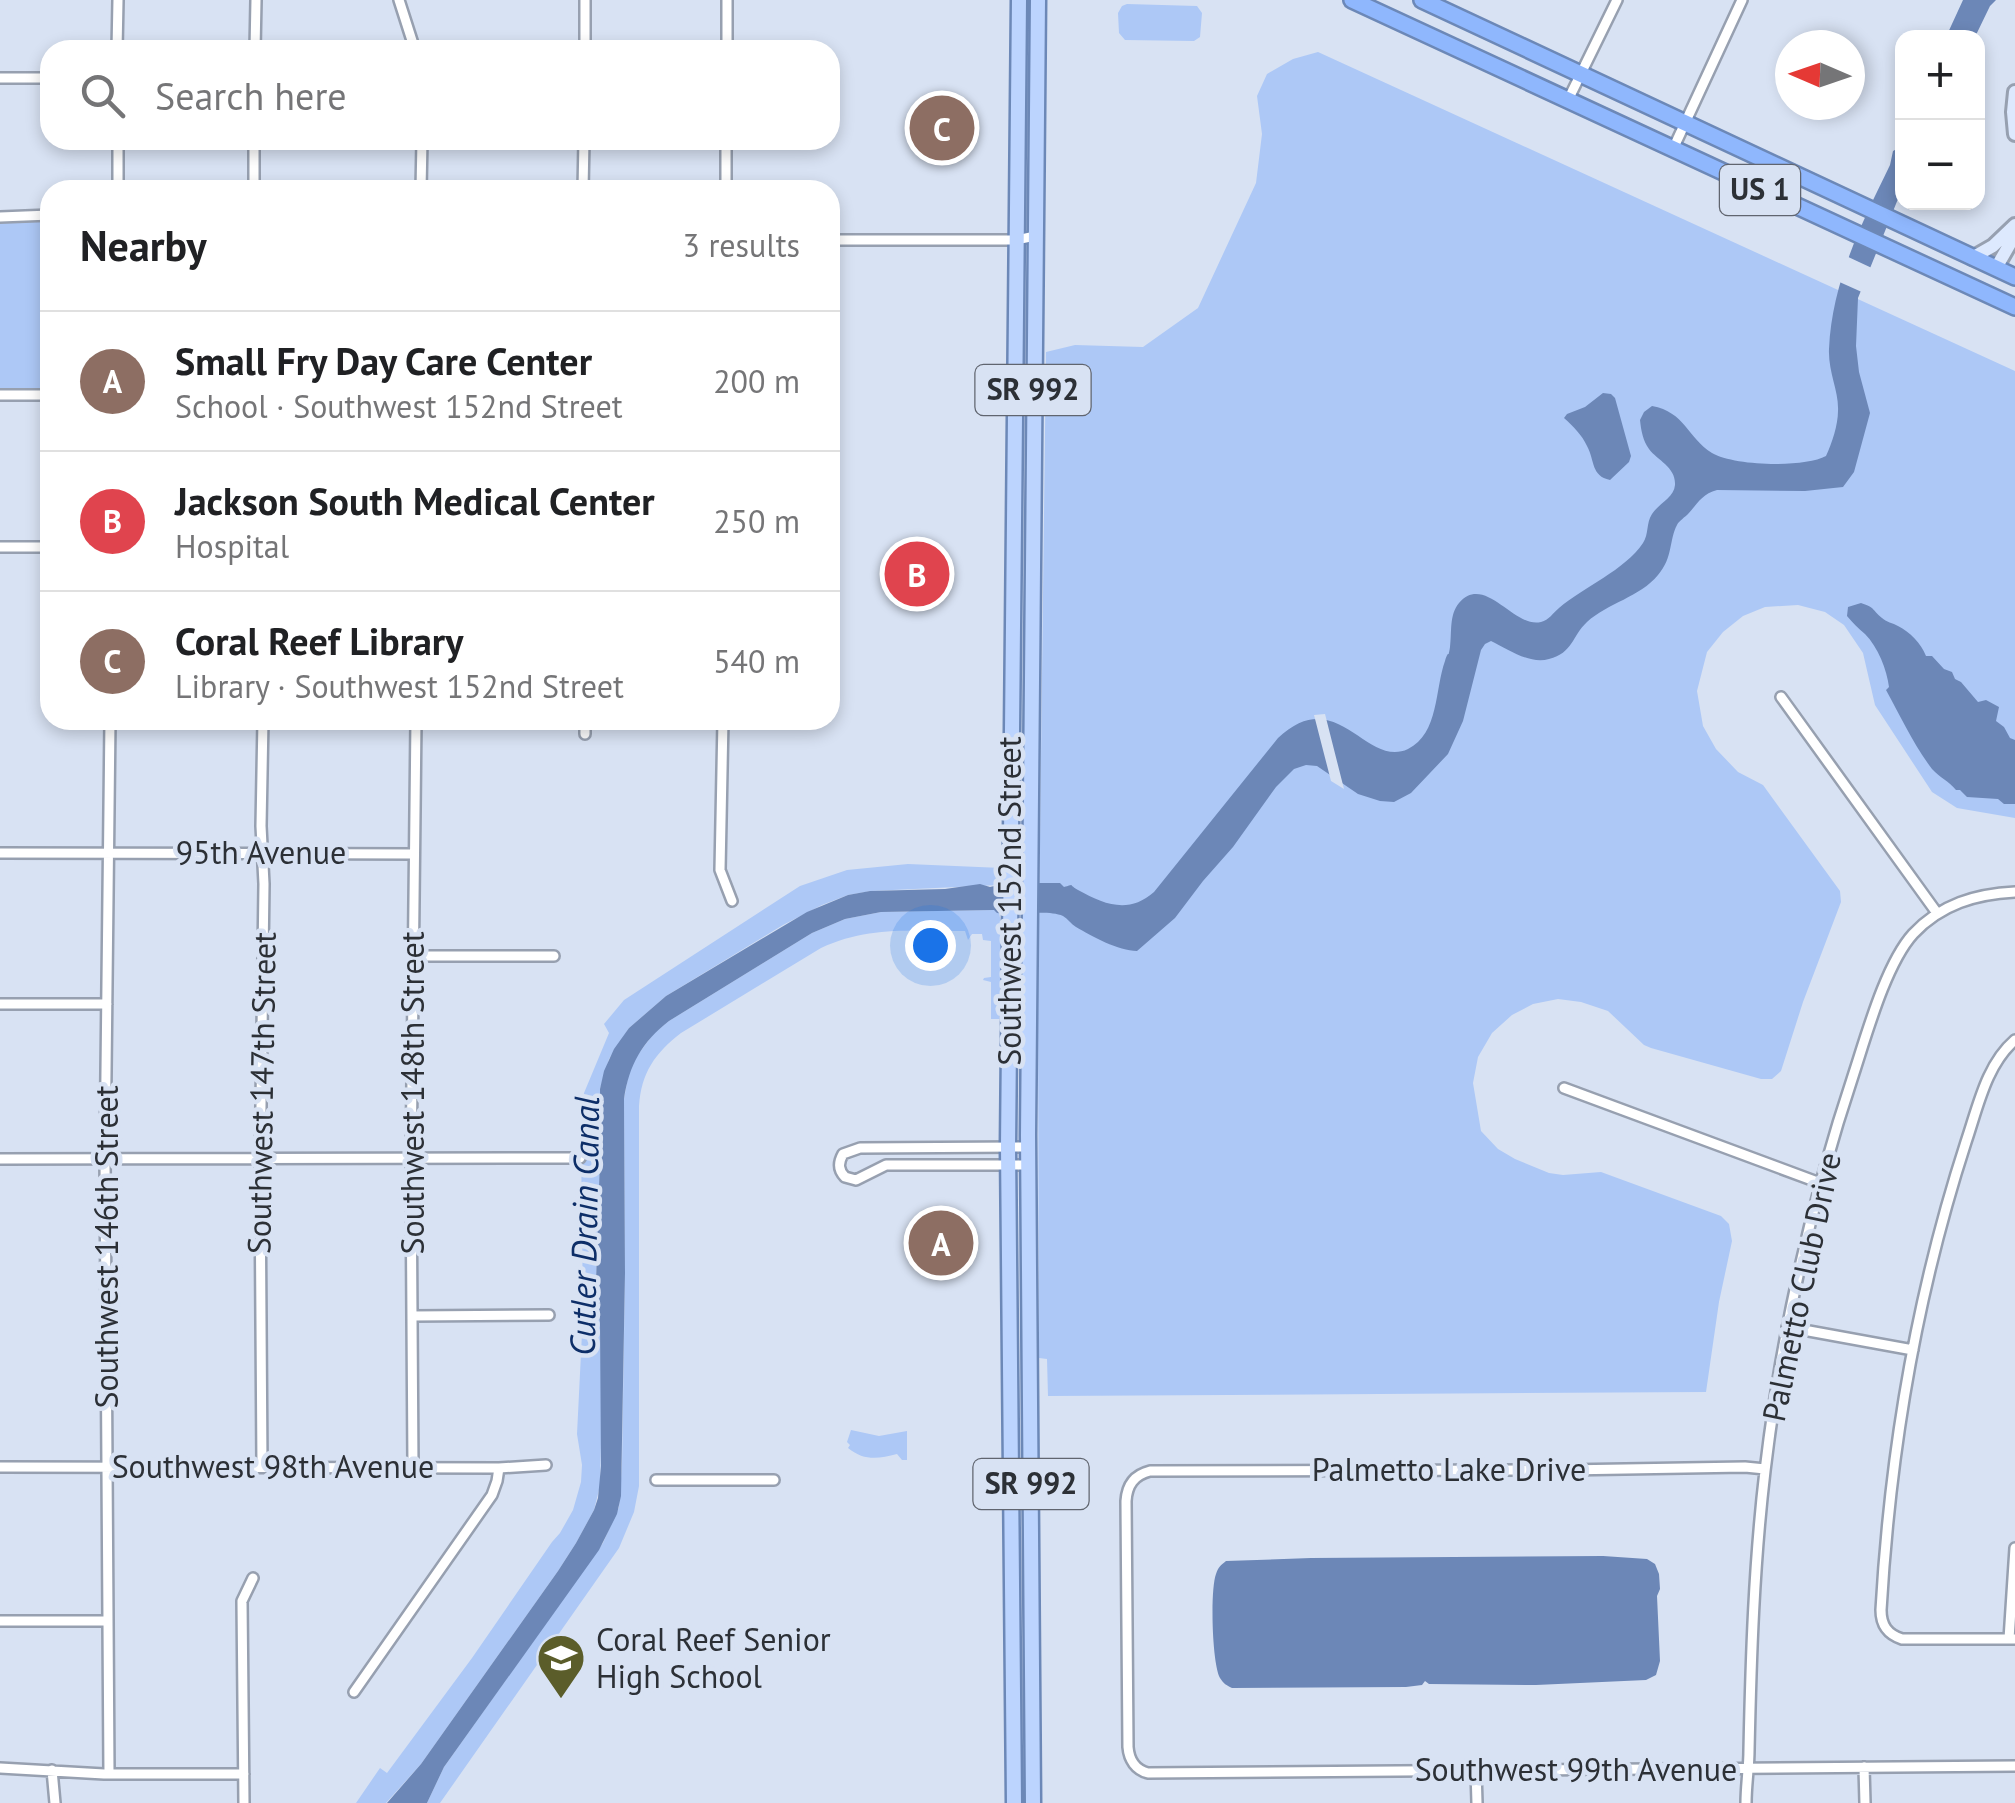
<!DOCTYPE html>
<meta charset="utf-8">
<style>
body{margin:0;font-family:"PT Sans",sans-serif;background:#f2f2f2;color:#202124}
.controls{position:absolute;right:30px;top:30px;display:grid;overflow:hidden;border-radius:20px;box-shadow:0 5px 15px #0003}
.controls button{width:90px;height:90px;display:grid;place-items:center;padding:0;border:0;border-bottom:2px solid #e0e0e0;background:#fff;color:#202124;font:50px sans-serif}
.compass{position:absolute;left:1775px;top:30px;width:90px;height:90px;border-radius:50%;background:#fff;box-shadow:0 5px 15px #0003;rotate:272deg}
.you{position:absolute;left:930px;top:945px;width:35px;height:35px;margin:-25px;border:8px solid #fff;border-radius:50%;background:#1a73e8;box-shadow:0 0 0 15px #1a73e833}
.badge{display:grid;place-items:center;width:65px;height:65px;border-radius:50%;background:#0b8043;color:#fff;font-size:32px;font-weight:700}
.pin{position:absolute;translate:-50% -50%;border:5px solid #fff;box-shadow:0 2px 10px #0006}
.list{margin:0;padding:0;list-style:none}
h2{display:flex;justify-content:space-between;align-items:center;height:130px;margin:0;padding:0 40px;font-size:42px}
h2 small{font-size:32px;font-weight:400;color:#757577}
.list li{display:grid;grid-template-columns:65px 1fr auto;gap:30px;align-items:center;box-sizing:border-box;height:140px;padding:0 40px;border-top:2px solid #e0e0e0}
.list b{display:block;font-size:38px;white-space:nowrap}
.list p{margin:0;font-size:32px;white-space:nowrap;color:#757577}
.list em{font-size:32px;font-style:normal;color:#757577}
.icon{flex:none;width:55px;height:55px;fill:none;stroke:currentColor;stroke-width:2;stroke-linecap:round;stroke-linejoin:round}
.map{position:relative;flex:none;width:2015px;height:1803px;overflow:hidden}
.search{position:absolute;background:#fff;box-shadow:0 5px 15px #0003;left:40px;top:40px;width:800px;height:110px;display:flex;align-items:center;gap:25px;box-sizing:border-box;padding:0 35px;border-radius:30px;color:#757577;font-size:38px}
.panel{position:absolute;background:#fff;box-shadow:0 5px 15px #0003;left:40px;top:180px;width:800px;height:550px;border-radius:30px}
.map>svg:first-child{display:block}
.green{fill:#adc8f6}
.water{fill:#6c87b7}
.pier{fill:#d8e2f3}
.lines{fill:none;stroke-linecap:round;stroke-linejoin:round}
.street-casing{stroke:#97a0b0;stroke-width:14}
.secondary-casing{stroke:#97a0b0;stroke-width:18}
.primary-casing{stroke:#6c88b7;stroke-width:19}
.highway-casing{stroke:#6c88b7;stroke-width:20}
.street{stroke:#fff;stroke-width:9}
.secondary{stroke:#dde9fe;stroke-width:12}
.primary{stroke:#bcd4fe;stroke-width:14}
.highway{stroke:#8fb7fd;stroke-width:15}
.labels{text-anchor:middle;stroke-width:9;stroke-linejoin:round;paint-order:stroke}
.shield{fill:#d8e2f3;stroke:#60656f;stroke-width:2.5}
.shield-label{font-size:30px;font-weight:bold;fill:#2c3036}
.street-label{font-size:32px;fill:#2c3036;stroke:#d8e2f3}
.poi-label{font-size:32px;fill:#2c3036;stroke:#d8e2f3;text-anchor:start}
.water-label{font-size:35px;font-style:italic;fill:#0d2e68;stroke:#d8e2f3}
</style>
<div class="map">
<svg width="2015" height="1803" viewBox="0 0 2015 1803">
<rect width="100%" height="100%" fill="#d8e2f3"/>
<path class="green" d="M 1127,4 L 1197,6 L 1202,13 L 1200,37 L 1194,41 L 1125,40 L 1119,33 L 1118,13 L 1122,6 Z
M 1318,52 L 2015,371 L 2015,818 L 1957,808 L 1932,792 L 1875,705 L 1863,653 L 1844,625 L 1825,612 L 1798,605 L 1765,607 L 1743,616 L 1723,632 L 1707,652 L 1697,691 L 1703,726 L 1716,749 L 1738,772 L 1763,785 L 1840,891 L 1841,902 L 1803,1002 L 1781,1071 L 1772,1079 L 1761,1079 L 1651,1048 L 1644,1045 L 1608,1011 L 1581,1002 L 1558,999 L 1533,1004 L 1512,1015 L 1492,1033 L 1478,1057 L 1473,1083 L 1481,1131 L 1498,1149 L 1515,1159 L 1549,1173 L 1563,1175 L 1601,1172 L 1721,1216 L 1729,1224 L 1732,1241 L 1719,1302 L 1706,1392 L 1048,1396 L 1047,1359 L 1039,1358 L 1038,1001 L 1046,352 L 1075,345 L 1143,347 L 1198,308 L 1256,183 L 1262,134 L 1257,96 L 1267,74 L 1293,59 Z
M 50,222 L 50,390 L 0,390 L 0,222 Z
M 908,864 L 1002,868 L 1000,885 L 871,891 L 848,895 L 822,905 L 783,925 L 666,996 L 629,1028 L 609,1059 L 600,1089 L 600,1131 L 597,1132 L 595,1143 L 599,1146 L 600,1156 L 596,1282 L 600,1324 L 602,1402 L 600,1486 L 594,1510 L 576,1543 L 558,1571 L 421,1764 L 386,1803 L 356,1803 L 380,1768 L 387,1773 L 472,1658 L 552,1542 L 560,1533 L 573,1510 L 581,1482 L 582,1465 L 577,1434 L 583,1313 L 581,1140 L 584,1093 L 609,1033 L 604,1024 L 624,1000 L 800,886 L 847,870 Z
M 995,910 L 999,913 L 1001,922 L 1001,1019 L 991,1019 L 991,982 L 983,980 L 984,978 L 991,977 L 991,941 L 983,940 L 982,934 L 972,934 L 968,940 L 965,931 C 914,931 868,926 821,948 L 681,1033 C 655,1053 641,1073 639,1106 L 639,1486 L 634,1512 L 619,1548 L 440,1803 L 427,1803 L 444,1767 L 603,1543 L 619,1507 L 622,1464 L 625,1273 L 624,1099 L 629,1071 L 634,1060 L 654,1033 L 669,1021 L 812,933 L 845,919 L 881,912 Z
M 851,1430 L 879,1436 L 907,1431 L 907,1460 L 902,1460 L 897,1454 C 878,1459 864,1461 848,1448 L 850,1445 L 847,1442 Z"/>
<path class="water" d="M 1963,0 L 1996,0 L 1990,6 L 1975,37 L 1946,37 Z
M 1902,146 L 1902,189 L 1858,298 L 1856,346 L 1859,372 L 1870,413 L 1854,472 L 1843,487 L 1805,491 L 1717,490 C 1702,494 1698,503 1688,514 C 1686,516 1678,522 1677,525 C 1669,540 1673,558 1658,575 C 1640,597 1608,603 1587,622 C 1572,636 1573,653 1549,659 C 1530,665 1508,649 1491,641 L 1485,644 L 1481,650 L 1463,721 L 1448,754 L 1411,793 L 1394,802 L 1380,801 L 1358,794 L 1317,766 L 1306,765 L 1294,769 L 1276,787 L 1233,847 L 1203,881 L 1175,918 L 1137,951 C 1119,951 1091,936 1076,927 C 1071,924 1068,919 1063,916 C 1047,909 1015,916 997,913 L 994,910 L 881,912 L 845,919 L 812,933 L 669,1021 C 642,1042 629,1065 624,1099 L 625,1273 L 621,1496 L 617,1514 L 599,1550 L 444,1767 L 427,1803 L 387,1803 L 421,1764 L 558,1571 L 576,1543 L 594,1510 L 598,1498 L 601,1466 L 600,1324 L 596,1282 L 600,1156 L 599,1146 L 595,1143 L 597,1132 L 600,1131 L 600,1089 L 604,1071 L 614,1049 L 629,1028 L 666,996 L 807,912 L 848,895 L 870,891 L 945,889 L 980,884 L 990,887 L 1007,883 L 1060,883 L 1064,887 C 1076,884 1067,884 1078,890 C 1105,905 1129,914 1154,892 L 1278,738 C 1337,682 1366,769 1408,749 C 1439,734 1435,688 1445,661 C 1449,648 1448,660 1450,647 C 1452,632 1449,615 1459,603 C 1485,573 1514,629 1541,622 C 1549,620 1553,613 1559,608 C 1584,587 1625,570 1643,543 C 1649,534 1646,523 1652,514 C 1658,504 1674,498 1675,485 C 1676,467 1658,461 1649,449 C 1643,441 1641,430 1640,420 L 1644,412 L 1652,406 C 1685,412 1687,437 1712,453 C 1734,466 1804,468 1826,456 C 1832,443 1838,425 1838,411 C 1839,391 1828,372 1829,349 C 1832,282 1861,225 1890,165 L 1893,151 Z
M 1603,393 L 1611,394 L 1615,398 L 1631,456 L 1629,462 L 1610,480 C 1591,476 1595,461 1587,446 C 1582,435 1573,426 1564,418 L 1567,414 L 1585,407 Z
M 1861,603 C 1876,608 1872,610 1882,618 C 1886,622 1893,623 1898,626 C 1910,632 1921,643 1926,656 L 1932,656 L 1944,669 L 1952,672 L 1955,679 L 1961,682 L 1978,702 L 1986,700 L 1999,707 L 1996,721 L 2004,727 L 2010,738 L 2015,740 L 2015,804 L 2004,804 L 1998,799 L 1967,797 L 1960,790 L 1956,790 C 1949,781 1940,778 1932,769 C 1913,744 1901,717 1886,690 L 1889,687 C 1887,670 1878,647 1865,634 C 1858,628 1853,623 1847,616 L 1848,607 Z
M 1603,1556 L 1647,1559 L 1655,1564 L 1659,1574 L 1660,1589 L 1657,1596 L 1660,1661 L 1656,1675 L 1646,1680 L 1536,1685 L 1429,1684 L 1425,1681 L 1422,1685 L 1406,1687 L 1232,1688 C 1226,1685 1224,1684 1220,1678 C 1212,1663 1210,1590 1216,1574 C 1219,1566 1220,1566 1226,1561 L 1311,1558 Z"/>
<path class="pier" d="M 1844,255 L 1874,269 L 1864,293 L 1835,280 Z
M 1325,714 L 1344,789 L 1331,781 L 1314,715 Z"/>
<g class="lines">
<g class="street-casing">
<path id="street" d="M 399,0 L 415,50
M 117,50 L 118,0
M 255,50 L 256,0
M 585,50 L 585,0
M 727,50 L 727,0
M 0,78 L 50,78
M 1568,100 L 1617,0
M 118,140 L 118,190
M 1673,149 L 1742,0
M 254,190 L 254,140
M 421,190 L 422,140
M 583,190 L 584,140
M 726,190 L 726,140
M 0,217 L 50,215
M 830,240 L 1016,240 L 1035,236
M 0,395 L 50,395
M 0,547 L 50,547
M 1781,697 L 1937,913
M 723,720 L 720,870 L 732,901
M 585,734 L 585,720
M 0,853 L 414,854
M 413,956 L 554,956
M 0,1004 L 107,1004
M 2015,1040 C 1986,1065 1978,1107 1966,1142 C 1917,1293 1890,1452 1881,1610 C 1881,1625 1887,1634 1902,1639 L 2015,1639
M 1564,1088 L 1820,1183
M 1028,1147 L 860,1148 L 843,1154 C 838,1163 838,1170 845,1177 L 856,1180 L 886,1165 L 1029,1165
M 0,1159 L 580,1158
M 413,1316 L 549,1315
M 1787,1327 L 1913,1350
M 262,1466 L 260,1179 L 264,884 L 261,826 L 263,720
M 0,1467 L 499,1468 L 546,1465
M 413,1467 L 411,1170 L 416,720
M 1765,1469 L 1745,1467 L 1565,1470 L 1150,1471 C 1134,1475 1127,1485 1126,1501 L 1128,1747 C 1129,1760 1136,1770 1148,1773 L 2015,1766
M 656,1480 L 774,1480
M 0,1621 L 108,1621
M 2009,1639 L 2015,1548
M 354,1692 L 492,1495 L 497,1481 L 499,1468
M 1864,1767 L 1865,1803
M 0,1768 L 104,1774 L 244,1774
M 52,1770 L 55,1803
M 1476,1770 L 1477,1803
M 109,1774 L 105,1159 L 110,720
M 244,1803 L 242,1601 L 253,1578
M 1746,1803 C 1746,1785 1749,1768 1749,1750 C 1751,1657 1754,1564 1765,1471 C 1781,1335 1811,1202 1854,1073 C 1867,1033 1886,964 1913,934 C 1941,904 1976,894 2015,892"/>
</g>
<g class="secondary-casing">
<path id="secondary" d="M 2015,92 L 2013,112 L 2015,134
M 1972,258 L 1993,246 L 2015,225
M 1996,268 L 2015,235"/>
</g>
<g class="primary-casing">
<path id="primary" d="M 1014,1803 L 1008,1147 L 1019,0
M 1033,1803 L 1028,1135 L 1038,0"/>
</g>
<g class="highway-casing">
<path id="highway" d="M 1352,0 L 2015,307
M 1422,0 L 2015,277"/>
</g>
<use href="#street" class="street"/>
<use href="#secondary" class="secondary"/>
<use href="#primary" class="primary"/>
<use href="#highway" class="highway"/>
</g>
<defs>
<g id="school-pin" transform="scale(2.5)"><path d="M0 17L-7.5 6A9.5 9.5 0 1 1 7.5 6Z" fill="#5b5d2a" stroke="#d8e2f3"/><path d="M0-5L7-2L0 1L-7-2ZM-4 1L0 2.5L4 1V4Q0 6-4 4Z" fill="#fff"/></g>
</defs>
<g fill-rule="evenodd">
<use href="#school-pin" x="561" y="1658"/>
</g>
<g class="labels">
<g class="shield">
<rect x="1720" y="165" width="80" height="50" rx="8"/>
<rect x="975.5" y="365" width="115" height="50" rx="8"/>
<rect x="973.5" y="1459" width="115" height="50" rx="8"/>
</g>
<g class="shield-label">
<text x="1760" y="200">US 1</text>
<text x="1033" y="400">SR 992</text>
<text x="1031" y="1494">SR 992</text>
</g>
<g class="street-label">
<text x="261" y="864">95th Avenue</text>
<text transform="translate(1010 901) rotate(-90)" y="11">Southwest 152nd Street</text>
<text transform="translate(262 1093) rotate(-89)" y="11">Southwest 147th Street</text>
<text transform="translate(413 1093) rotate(-90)" y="11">Southwest 148th Street</text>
<text transform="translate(107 1247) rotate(-90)" y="11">Southwest 146th Street</text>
<text transform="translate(1802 1287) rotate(-78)" y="11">Palmetto Club Drive</text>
<text x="273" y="1478">Southwest 98th Avenue</text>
<text x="1449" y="1481">Palmetto Lake Drive</text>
<text x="1576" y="1781">Southwest 99th Avenue</text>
</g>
<g class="poi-label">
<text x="596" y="1651">Coral Reef Senior<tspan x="596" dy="37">High School</tspan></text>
</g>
<g class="water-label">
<text transform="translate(585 1226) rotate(-89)" y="12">Cutler Drain Canal</text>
</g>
</g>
</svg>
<div class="controls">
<button>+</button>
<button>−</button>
</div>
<svg class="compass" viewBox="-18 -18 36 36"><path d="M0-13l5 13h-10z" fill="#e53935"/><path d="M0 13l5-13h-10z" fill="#757577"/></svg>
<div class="you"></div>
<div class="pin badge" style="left:941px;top:1243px;background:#8d6e63">A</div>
<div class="pin badge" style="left:917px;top:574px;background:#e0444e">B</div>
<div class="pin badge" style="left:942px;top:128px;background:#8d6e63">C</div>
<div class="search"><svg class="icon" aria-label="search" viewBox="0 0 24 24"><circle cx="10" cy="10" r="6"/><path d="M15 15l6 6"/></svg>Search here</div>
<section class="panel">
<h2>Nearby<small>3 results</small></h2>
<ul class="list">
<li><span class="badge" style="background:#8d6e63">A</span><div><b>Small Fry Day Care Center</b><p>School · Southwest 152nd Street</p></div><em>200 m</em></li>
<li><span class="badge" style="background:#e0444e">B</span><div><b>Jackson South Medical Center</b><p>Hospital</p></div><em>250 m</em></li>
<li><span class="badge" style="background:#8d6e63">C</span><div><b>Coral Reef Library</b><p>Library · Southwest 152nd Street</p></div><em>540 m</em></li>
</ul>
</section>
</div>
